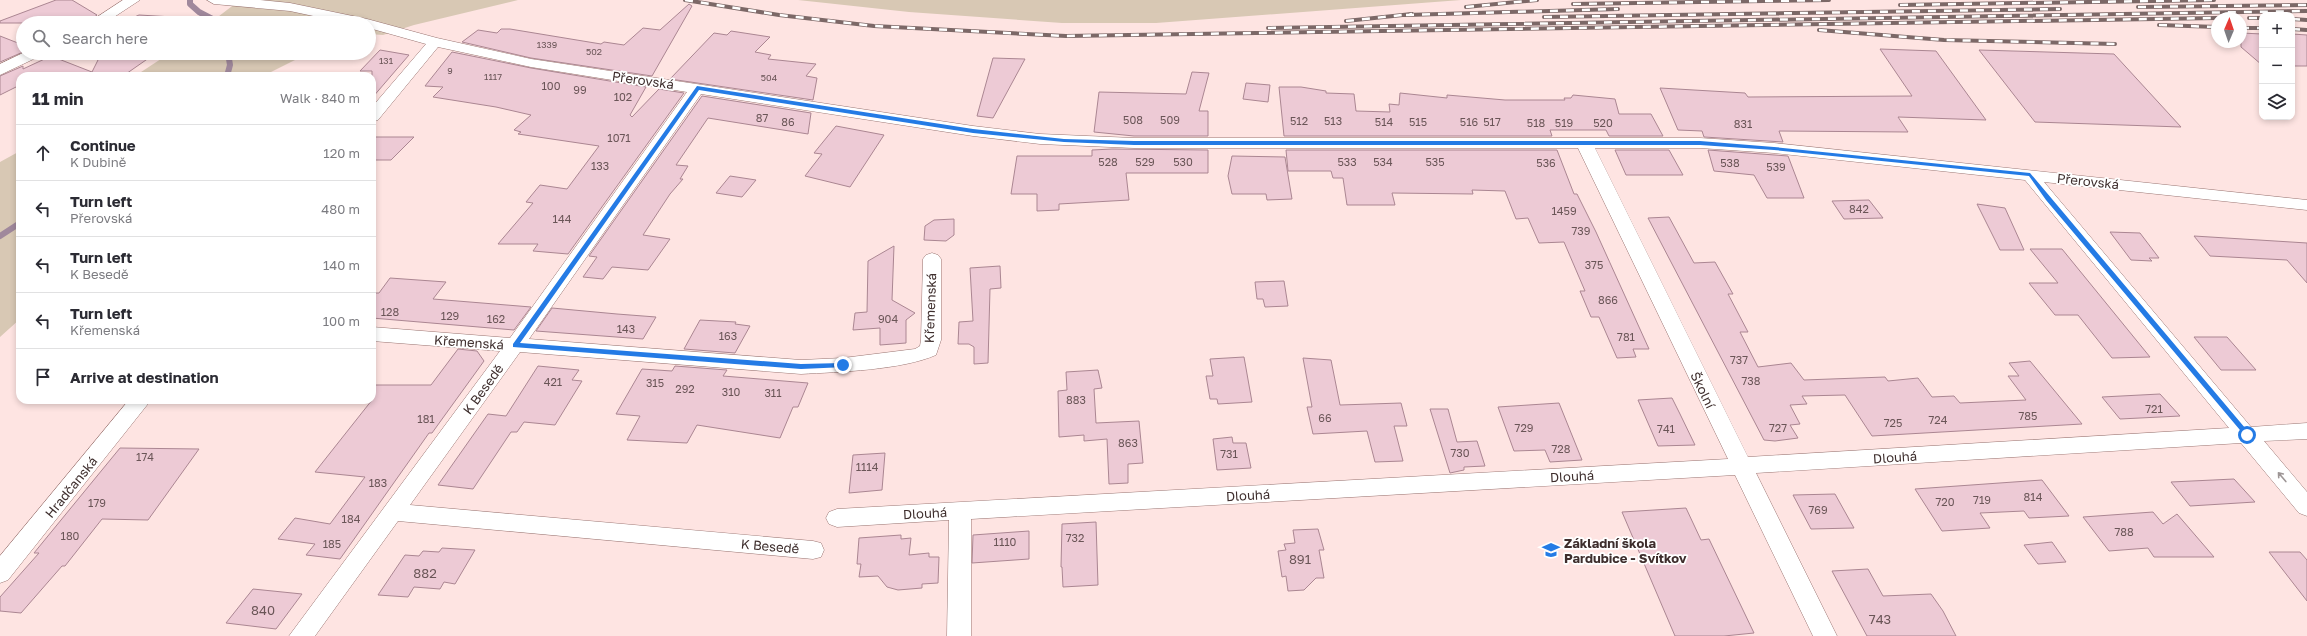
<!DOCTYPE html>
<meta charset="utf-8">
<style>
body{margin:0;font-family:"Golos Text",sans-serif;background:#f2f2f3;color:#2b2b33}
.controls{position:absolute;right:12px;top:12px;display:grid;overflow:hidden;border-radius:8px;box-shadow:0 2px 6px #0003}
.controls button{width:36px;height:36px;display:grid;place-items:center;padding:0;border:0;border-bottom:1px solid #e1e1e2;background:#fff;color:#2b2b33;font:20px sans-serif}
.compass{position:absolute;left:2211px;top:12px;width:36px;height:36px;border-radius:50%;background:#fff;box-shadow:0 2px 6px #0003;rotate:2deg}
.stop{position:absolute;width:12px;height:12px;margin:-9px;border:3px solid #247be5;border-radius:50%;background:#fff}
.stop.end{background:#247be5;border-color:#fff;box-shadow:0 1px 4px #0008}
.list{margin:0;padding:0;list-style:none}
h2{display:flex;justify-content:space-between;align-items:center;height:52px;margin:0;padding:0 16px;font-size:17px}
h2 small{font-size:13px;font-weight:400;color:#7c7c81}
.list li{display:grid;grid-template-columns:26px 1fr auto;gap:12px;align-items:center;box-sizing:border-box;height:56px;padding:0 16px;border-top:1px solid #e1e1e2}
.list b{display:block;font-size:15px;white-space:nowrap}
.list p{margin:0;font-size:13px;white-space:nowrap;color:#7c7c81}
.list em{font-size:13px;font-style:normal;color:#7c7c81}
.icon{flex:none;width:22px;height:22px;fill:none;stroke:currentColor;stroke-width:2;stroke-linecap:round;stroke-linejoin:round}
.map{position:relative;flex:none;width:2307px;height:636px;overflow:hidden}
.search{position:absolute;background:#fff;box-shadow:0 2px 6px #0003;left:16px;top:16px;width:360px;height:44px;display:flex;align-items:center;gap:10px;box-sizing:border-box;padding:0 14px;border-radius:22px;color:#7c7c81;font-size:15px}
.panel{position:absolute;background:#fff;box-shadow:0 2px 6px #0003;left:16px;top:72px;width:360px;height:332px;border-radius:12px}
.map>svg:first-child{display:block}
.green{fill:#d8c8b4}
.lines{fill:none;stroke-linecap:round;stroke-linejoin:round}
.stream{stroke:#a0889c;stroke-width:6}
.building{fill:#edcad5;stroke:#ab8692}
.street-casing{stroke:#997471;stroke-width:1}
.street{fill:#fff;fill-rule:evenodd}
.rail-casing{stroke:#7c6867;stroke-width:4}
.rail{stroke:#fff;stroke-width:2.5;stroke-dasharray:8;stroke-linecap:butt}
.oneway{stroke:#9e9696}
.route{fill:#247be5}
.labels{text-anchor:middle;stroke-width:3.5;stroke-linejoin:round;paint-order:stroke}
.far-number-label{font-size:9px;fill:#6a5557}
.number-label{font-size:11px;fill:#6a5557}
.street-label{font-size:13px;fill:#3e2e2d;stroke:#fff}
.poi-label{font-size:13px;font-weight:bold;fill:#3e2e2d;stroke:#fff;text-anchor:start}
.near-number-label{font-size:13px;fill:#6a5557}
</style>
<div class="map">
<svg width="2307" height="636" viewBox="0 0 2307 636">
<rect width="100%" height="100%" fill="#fee4e2"/>
<path class="green" d="M 240,0 L 518,0 L 414,25 L 383,35 L 369,34 L 369,23 L 210,23 Z
M 798,0 L 1461,0 L 1156,23 L 1062,23 L 909,12 Z
M 170,53 L 309,53 L 263,76 L 135,76 Z
M 20,151 L 20,319 L 0,337 L 0,162 Z"/>
<g class="lines">
<path class="stream" d="M 190,0 L 190,4 L 199,12 L 220,23
M 227,76 L 230,65 L 228,53
M 0,236 L 20,223"/>
</g>
<path class="building" d="M 56,0 L 72,0 L 97,15 L 87,23 L 0,23 L 0,21 Z
M 689,4 L 692,6 L 652,76 L 531,58 L 462,42 L 478,30 L 497,33 L 501,29 L 510,29 L 601,44 L 604,42 L 624,45 L 643,28 L 660,30 Z
M 139,15 L 190,18 L 183,23 L 121,23 Z
M 731,31 L 770,37 L 755,52 L 771,55 L 768,59 L 816,64 L 806,76 L 817,78 L 813,100 L 670,79 L 714,33 L 727,35 Z
M 2241,33 L 2262,34 L 2262,65 L 2241,47 Z
M 2292,34 L 2307,35 L 2307,66 L 2292,66 Z
M 0,36 L 23,45 L 23,52 L 0,62 Z
M 1880,49 L 1936,51 L 1986,120 L 1898,117 L 1908,132 L 1779,131 L 1783,142 L 1704,137 L 1702,131 L 1678,130 L 1660,88 L 1745,93 L 1748,97 L 1912,96 Z
M 380,50 L 409,55 L 372,98 L 372,71 L 360,71 Z
M 1979,50 L 2114,54 L 2181,127 L 2035,122 Z
M 452,52 L 531,68 L 646,87 L 630,115 L 632,117 L 659,89 L 684,93 L 568,254 L 533,251 L 538,244 L 498,244 L 533,203 L 526,202 L 540,185 L 567,189 L 599,146 L 518,134 L 521,132 L 514,130 L 531,115 L 496,107 L 433,97 L 443,87 L 425,86 Z
M 86,53 L 156,53 L 123,76 L 20,76 L 20,85 L 0,95 L 0,76 L 23,66 L 23,69 L 51,56 L 92,72 L 98,60 Z
M 993,58 L 1025,59 L 993,118 L 977,116 Z
M 1192,72 L 1209,73 L 1199,111 L 1208,111 L 1208,136 L 1134,136 L 1094,132 L 1099,92 L 1186,94 Z
M 1246,83 L 1270,85 L 1268,102 L 1243,99 Z
M 1279,87 L 1301,87 L 1326,91 L 1326,93 L 1354,94 L 1356,111 L 1390,112 L 1389,104 L 1399,105 L 1400,93 L 1447,98 L 1447,95 L 1505,100 L 1565,100 L 1564,98 L 1571,98 L 1573,95 L 1615,99 L 1619,114 L 1651,114 L 1663,136 L 1609,136 L 1606,130 L 1550,130 L 1552,136 L 1284,136 Z
M 702,96 L 811,113 L 808,134 L 708,118 L 676,165 L 688,166 L 680,179 L 683,179 L 670,194 L 643,235 L 670,239 L 648,270 L 612,267 L 603,279 L 583,277 L 597,257 L 589,256 Z
M 836,126 L 884,135 L 850,187 L 805,176 L 822,154 L 814,153 Z
M 372,137 L 414,137 L 391,160 L 372,160 Z
M 1112,149 L 1208,150 L 1208,173 L 1126,173 L 1129,200 L 1059,204 L 1059,210 L 1037,211 L 1037,194 L 1011,194 L 1017,156 L 1092,156 L 1092,150 Z
M 1286,150 L 1557,150 L 1574,194 L 1577,194 L 1596,232 L 1649,349 L 1633,349 L 1636,357 L 1617,358 L 1599,317 L 1591,317 L 1580,291 L 1585,291 L 1564,242 L 1539,243 L 1528,218 L 1516,219 L 1505,191 L 1472,190 L 1473,194 L 1392,193 L 1395,205 L 1347,205 L 1343,178 L 1333,178 L 1331,171 L 1288,171 Z
M 1615,150 L 1669,150 L 1683,175 L 1626,175 Z
M 1708,150 L 1788,156 L 1804,198 L 1767,198 L 1754,175 L 1714,171 Z
M 1232,156 L 1285,157 L 1292,199 L 1267,200 L 1266,194 L 1232,194 L 1228,176 Z
M 730,176 L 756,180 L 742,197 L 716,193 Z
M 1869,200 L 1883,218 L 1844,219 L 1832,201 Z
M 1977,204 L 2005,208 L 2024,250 L 2000,250 Z
M 1669,217 L 1694,263 L 1715,262 L 1733,294 L 1728,294 L 1748,332 L 1740,332 L 1758,367 L 1791,363 L 1804,380 L 1885,377 L 1888,381 L 1918,378 L 1932,397 L 1954,396 L 1960,403 L 2026,400 L 2008,376 L 2019,376 L 2009,363 L 2030,361 L 2082,424 L 1872,436 L 1845,395 L 1802,396 L 1807,404 L 1790,405 L 1800,424 L 1790,425 L 1798,438 L 1775,441 L 1764,440 L 1648,218 Z
M 954,219 L 954,235 L 946,241 L 924,240 L 925,226 L 934,220 Z
M 2110,232 L 2140,233 L 2159,258 L 2149,258 L 2152,261 L 2131,260 Z
M 2194,236 L 2307,243 L 2307,283 L 2287,260 L 2210,256 Z
M 894,246 L 892,300 L 915,313 L 906,320 L 906,343 L 880,345 L 880,328 L 853,330 L 855,313 L 867,312 L 868,261 Z
M 2030,249 L 2062,249 L 2150,357 L 2112,358 L 2078,315 L 2055,315 L 2029,283 L 2058,283 Z
M 1000,266 L 1001,288 L 990,289 L 988,363 L 974,364 L 974,347 L 969,344 L 958,344 L 959,322 L 973,321 L 970,268 Z
M 390,278 L 446,282 L 433,299 L 531,307 L 514,330 L 372,318 L 372,293 L 379,293 Z
M 1284,281 L 1288,306 L 1265,307 L 1263,299 L 1257,299 L 1255,282 Z
M 552,308 L 617,314 L 656,317 L 643,339 L 536,331 Z
M 700,320 L 736,322 L 735,324 L 750,326 L 735,353 L 684,349 Z
M 2194,337 L 2227,337 L 2256,370 L 2221,370 Z
M 458,349 L 477,351 L 484,361 L 432,433 L 429,433 L 340,559 L 306,555 L 315,544 L 278,539 L 295,518 L 330,524 L 365,477 L 315,472 L 372,400 L 372,385 L 431,385 Z
M 1244,357 L 1252,402 L 1218,404 L 1217,399 L 1210,399 L 1206,376 L 1213,376 L 1210,359 Z
M 1303,358 L 1331,360 L 1340,405 L 1401,403 L 1407,426 L 1394,426 L 1403,461 L 1375,462 L 1367,431 L 1313,434 L 1307,407 L 1312,407 Z
M 538,366 L 579,370 L 572,380 L 582,381 L 555,425 L 524,422 L 517,432 L 511,432 L 473,489 L 438,485 L 488,414 L 506,416 Z
M 675,366 L 727,370 L 723,376 L 808,383 L 798,407 L 793,407 L 780,438 L 697,425 L 687,443 L 627,440 L 640,416 L 616,414 L 642,369 L 672,371 Z
M 1098,370 L 1102,388 L 1094,389 L 1096,423 L 1139,421 L 1143,463 L 1128,464 L 1128,483 L 1109,484 L 1107,439 L 1084,441 L 1084,435 L 1059,437 L 1058,391 L 1067,390 L 1066,372 Z
M 2160,394 L 2180,416 L 2120,419 L 2102,397 Z
M 1672,398 L 1680,414 L 1695,445 L 1658,446 L 1638,400 Z
M 1559,403 L 1582,460 L 1550,462 L 1545,450 L 1514,451 L 1498,407 Z
M 1430,409 L 1448,409 L 1457,442 L 1477,441 L 1485,466 L 1464,467 L 1464,470 L 1450,473 Z
M 1232,437 L 1233,443 L 1246,443 L 1251,468 L 1217,470 L 1213,439 Z
M 120,448 L 199,449 L 148,520 L 102,519 L 65,566 L 62,566 L 21,613 L 0,611 L 0,597 L 39,553 L 34,553 Z
M 885,453 L 882,490 L 849,493 L 853,455 Z
M 2234,479 L 2255,502 L 2190,506 L 2171,482 Z
M 2042,480 L 2069,516 L 2029,518 L 2024,511 L 1980,513 L 1990,528 L 1942,531 L 1915,489 Z
M 1835,494 L 1854,528 L 1811,529 L 1793,495 Z
M 1686,508 L 1701,540 L 1709,539 L 1754,633 L 1724,636 L 1675,636 L 1622,512 Z
M 2153,512 L 2163,524 L 2177,514 L 2214,557 L 2154,557 L 2148,548 L 2109,551 L 2083,517 Z
M 1096,522 L 1098,585 L 1063,587 L 1062,567 L 1061,567 L 1062,524 Z
M 1318,529 L 1324,550 L 1319,550 L 1324,578 L 1316,578 L 1304,590 L 1288,591 L 1286,576 L 1282,577 L 1278,551 L 1286,550 L 1284,544 L 1295,543 L 1293,530 Z
M 1029,531 L 1029,559 L 972,563 L 973,535 Z
M 901,535 L 901,539 L 911,538 L 909,555 L 929,553 L 929,557 L 939,557 L 938,583 L 922,584 L 922,588 L 898,590 L 887,587 L 878,576 L 859,577 L 861,564 L 857,564 L 859,538 Z
M 2052,542 L 2066,562 L 2038,564 L 2024,545 Z
M 442,548 L 475,550 L 455,584 L 444,582 L 440,589 L 414,587 L 408,597 L 378,595 L 405,555 L 419,556 L 423,551 L 439,552 Z
M 2269,552 L 2300,552 L 2307,560 L 2307,601 Z
M 1868,569 L 1883,596 L 1931,594 L 1943,611 L 1956,636 L 1867,636 L 1832,571 Z
M 253,589 L 302,594 L 276,629 L 226,623 Z"/>
<g class="lines">
<g class="street-casing">
<path id="street" d="M 123,0 L 140,0 L 105,23 L 88,23 Z
M 207,0 L 260,0 L 290,3 L 367,19 L 437,38 L 531,59 L 973,126 L 1040,134 L 1134,138 L 1700,138 L 1774,143 L 2307,200 L 2307,210 L 2044,182 L 2251,427 L 2307,423 L 2307,439 L 2264,441 L 2307,492 L 2307,516 L 2299,513 L 2241,443 L 1756,473 L 1837,636 L 1813,636 L 1735,475 L 971,519 L 971,636 L 947,636 L 949,520 L 837,527 L 829,524 L 826,518 L 829,512 L 837,509 L 1728,459 L 1578,148 L 1134,148 L 1040,144 L 973,136 L 701,94 L 529,339 L 801,360 L 843,358 L 915,349 L 920,346 L 921,340 L 923,259 L 926,255 L 932,253 L 938,255 L 941,259 L 941,340 L 936,355 C 902,370 839,372 801,374 L 520,352 L 410,505 L 813,541 L 821,543 L 824,550 L 821,557 L 813,559 L 398,521 L 315,636 L 289,636 L 500,351 L 372,341 L 372,327 L 510,338 L 687,92 L 531,67 L 438,47 L 378,120 L 372,122 L 372,107 L 426,44 L 369,28 L 369,23 L 346,23 L 290,11 L 214,4 ZM 1595,148 L 1700,148 L 1774,153 L 2025,180 L 2229,428 L 1748,457 Z
M 23,53 L 42,53 L 40,56 L 0,75 L 0,64 Z
M 129,400 L 151,400 L 8,580 L 0,583 L 0,556 Z"/>
</g>
<use href="#street" class="street"/>
<g class="rail-casing">
<path id="rail" d="M 685,0 L 779,15 L 874,26 L 1066,36 L 2217,18
M 1573,4 L 1829,0
M 1900,5 L 2214,0
M 1466,7 L 1537,0
M 2138,7 L 2307,5
M 1406,15 L 1618,9
M 1544,17 L 2060,9
M 2249,18 L 2262,18
M 2292,19 L 2307,20
M 1346,21 L 1412,14
M 2159,25 L 2217,27
M 1268,28 L 2307,11
M 2241,28 L 2262,28
M 2292,29 L 2307,30
M 1819,30 L 1944,40 L 2115,44"/>
</g>
<use href="#rail" class="rail"/>
</g>
<defs><path id="oneway-shaft" d="M-6 0H5M1.5-3L5.5 0L1.5 3" fill="none" stroke-width="1.6" stroke-linecap="round" stroke-linejoin="round"/></defs>
<use class="oneway" href="#oneway-shaft" transform="translate(2282 477) rotate(-130)"/>
<path class="route" d="M 697,86 L 973,129 L 1064,139 L 1134,141 L 1700,141 L 1774,147 L 2030,173 L 2251,435 L 2245,436 L 2046,200 L 2029,176 L 1774,150 L 1700,145 L 1134,145 L 1064,142 L 973,133 L 699,90 L 520,343 L 801,364 L 843,363 L 847,365 L 846,367 L 801,369 L 513,347 L 513,344 Z"/>
<defs>
<g id="school-bare" transform="scale(1.38)"><path d="M0-5L7-2L0 1L-7-2ZM-4 1L0 2.5L4 1V4Q0 6-4 4Z" fill="#247be5" stroke="#fff" stroke-width="2.5" paint-order="stroke"/></g>
</defs>
<g fill-rule="evenodd">
<use href="#school-bare" x="1551" y="550"/>
</g>
<g class="labels">
<g class="far-number-label">
<text x="547" y="48">1339</text>
<text x="594" y="55">502</text>
<text x="386" y="64">131</text>
<text x="450" y="74">9</text>
<text x="493" y="80">1117</text>
<text x="769" y="81">504</text>
</g>
<g class="number-label">
<text x="551" y="90">100</text>
<text x="580" y="94">99</text>
<text x="623" y="101">102</text>
<text x="762" y="122">87</text>
<text x="1133" y="124">508</text>
<text x="1170" y="124">509</text>
<text x="1299" y="125">512</text>
<text x="1333" y="125">513</text>
<text x="788" y="126">86</text>
<text x="1384" y="126">514</text>
<text x="1418" y="126">515</text>
<text x="1469" y="126">516</text>
<text x="1492" y="126">517</text>
<text x="1536" y="127">518</text>
<text x="1564" y="127">519</text>
<text x="1603" y="127">520</text>
<text x="1743" y="128">831</text>
<text x="619" y="142">1071</text>
<text x="1108" y="166">528</text>
<text x="1145" y="166">529</text>
<text x="1183" y="166">530</text>
<text x="1347" y="166">533</text>
<text x="1383" y="166">534</text>
<text x="1435" y="166">535</text>
<text x="1546" y="167">536</text>
<text x="1730" y="167">538</text>
<text x="600" y="170">133</text>
<text x="1776" y="171">539</text>
<text x="1859" y="213">842</text>
<text x="1564" y="215">1459</text>
<text x="562" y="223">144</text>
<text x="1581" y="235">739</text>
<text x="1594" y="269">375</text>
<text x="1608" y="304">866</text>
<text x="390" y="316">128</text>
<text x="450" y="320">129</text>
<text x="496" y="323">162</text>
<text x="888" y="323">904</text>
<text x="626" y="333">143</text>
<text x="728" y="340">163</text>
<text x="1626" y="341">781</text>
<text x="1739" y="364">737</text>
<text x="1751" y="385">738</text>
<text x="553" y="386">421</text>
<text x="655" y="387">315</text>
<text x="685" y="393">292</text>
<text x="731" y="396">310</text>
<text x="773" y="397">311</text>
<text x="1076" y="404">883</text>
<text x="2154" y="413">721</text>
<text x="2028" y="420">785</text>
<text x="1325" y="422">66</text>
<text x="426" y="423">181</text>
<text x="1938" y="424">724</text>
<text x="1893" y="427">725</text>
<text x="1524" y="432">729</text>
<text x="1778" y="432">727</text>
<text x="1666" y="433">741</text>
<text x="1128" y="447">863</text>
<text x="1561" y="453">728</text>
<text x="1460" y="457">730</text>
<text x="1229" y="458">731</text>
<text x="145" y="461">174</text>
<text x="867" y="471">1114</text>
<text x="378" y="487">183</text>
<text x="2033" y="501">814</text>
<text x="1982" y="504">719</text>
<text x="1945" y="506">720</text>
<text x="97" y="507">179</text>
<text x="1818" y="514">769</text>
<text x="351" y="523">184</text>
<text x="2124" y="536">788</text>
<text x="70" y="540">180</text>
<text x="1075" y="542">732</text>
<text x="1005" y="546">1110</text>
<text x="332" y="548">185</text>
</g>
<g class="street-label">
<text transform="translate(643 80) rotate(8)" y="5">Přerovská</text>
<text transform="translate(2088 181) rotate(6)" y="5">Přerovská</text>
<text transform="translate(930 308) rotate(-88)" y="5">Křemenská</text>
<text transform="translate(469 342) rotate(4)" y="5">Křemenská</text>
<text transform="translate(483 389) rotate(-54)" y="5">K Besedě</text>
<text transform="translate(1703 390) rotate(64)" y="5">Školní</text>
<text transform="translate(1895 457) rotate(-4)" y="5">Dlouhá</text>
<text transform="translate(1572 476) rotate(-3)" y="5">Dlouhá</text>
<text transform="translate(71 487) rotate(-51)" y="5">Hradčanská</text>
<text transform="translate(1248 495) rotate(-3)" y="5">Dlouhá</text>
<text transform="translate(925 513) rotate(-3)" y="5">Dlouhá</text>
<text transform="translate(770 546) rotate(5)" y="5">K Besedě</text>
</g>
<g class="poi-label">
<text x="1564" y="548">Základní škola<tspan x="1564" dy="15">Pardubice - Svítkov</tspan></text>
</g>
<g class="near-number-label">
<text x="1300" y="564">891</text>
<text x="425" y="578">882</text>
<text x="263" y="615">840</text>
<text x="1880" y="624">743</text>
</g>
</g>
</svg>
<div class="controls">
<button>+</button>
<button>−</button>
<button><svg class="icon" aria-label="layers" viewBox="0 0 24 24"><path d="M12 4l9 5-9 5-9-5zM3 14l9 5 9-5"/></svg></button>
</div>
<svg class="compass" viewBox="-18 -18 36 36"><path d="M0-13l5 13h-10z" fill="#e53935"/><path d="M0 13l5-13h-10z" fill="#7c7c81"/></svg>
<div class="stop" style="left:2247px;top:435px"></div>
<div class="stop end" style="left:843px;top:365px"></div>
<div class="search"><svg class="icon" aria-label="search" viewBox="0 0 24 24"><circle cx="10" cy="10" r="6"/><path d="M15 15l6 6"/></svg>Search here</div>
<section class="panel">
<h2>11 min<small>Walk · 840 m</small></h2>
<ul class="list">
<li><svg class="icon" aria-label="ahead" viewBox="0 0 24 24"><path d="M12 20V5M6 11l6-6 6 6"/></svg><div><b>Continue</b><p>K Dubině</p></div><em>120 m</em></li>
<li><svg class="icon" aria-label="left" viewBox="0 0 24 24"><path d="M17 20v-9H6M10 6l-5 5 5 5"/></svg><div><b>Turn left</b><p>Přerovská</p></div><em>480 m</em></li>
<li><svg class="icon" aria-label="left" viewBox="0 0 24 24"><path d="M17 20v-9H6M10 6l-5 5 5 5"/></svg><div><b>Turn left</b><p>K Besedě</p></div><em>140 m</em></li>
<li><svg class="icon" aria-label="left" viewBox="0 0 24 24"><path d="M17 20v-9H6M10 6l-5 5 5 5"/></svg><div><b>Turn left</b><p>Křemenská</p></div><em>100 m</em></li>
<li><svg class="icon" aria-label="arrive" viewBox="0 0 24 24"><path d="M6 21V4h12l-3 4 3 4H6"/></svg><div><b>Arrive at destination</b></div></li>
</ul>
</section>
</div>
